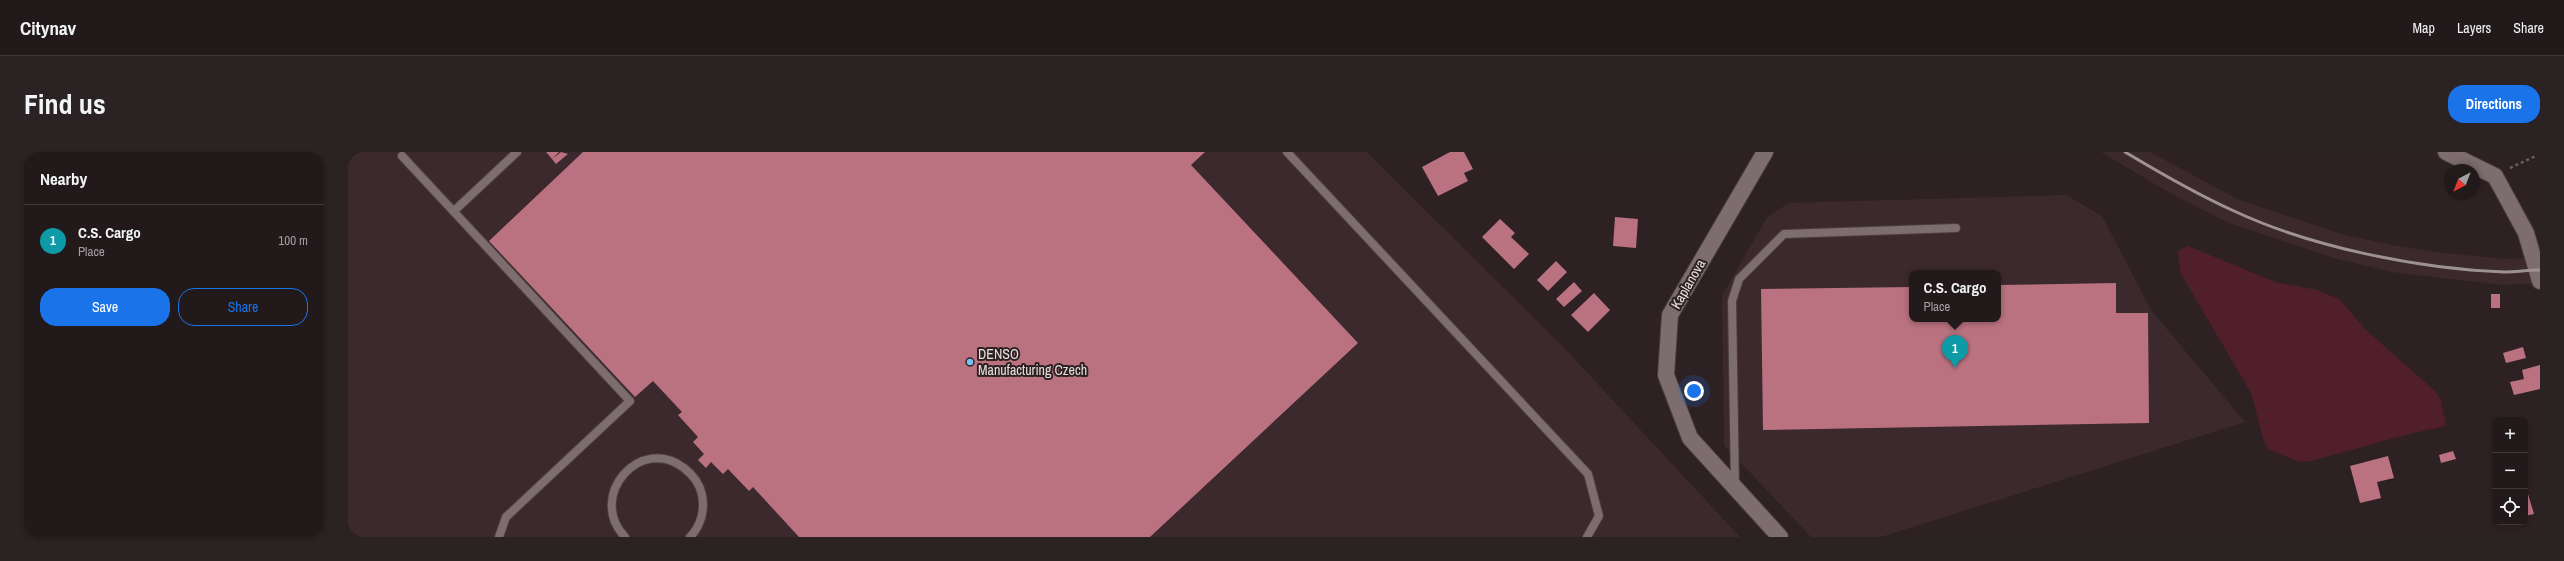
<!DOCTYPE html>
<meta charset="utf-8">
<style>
body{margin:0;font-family:"Archivo Narrow",sans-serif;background:#2a2223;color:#f1f3f6}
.controls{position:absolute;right:12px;bottom:12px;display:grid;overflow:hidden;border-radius:8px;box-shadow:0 2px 6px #0003}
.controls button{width:36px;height:36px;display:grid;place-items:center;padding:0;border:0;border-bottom:1px solid #3f3839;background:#22191a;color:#f1f3f6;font:20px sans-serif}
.compass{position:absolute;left:2096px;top:12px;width:36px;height:36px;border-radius:50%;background:#22191a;box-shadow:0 2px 6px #0003;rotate:222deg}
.you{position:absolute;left:1346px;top:239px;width:14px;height:14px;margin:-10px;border:3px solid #fff;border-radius:50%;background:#1a73e8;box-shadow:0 0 0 6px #1a73e833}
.badge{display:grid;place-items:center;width:26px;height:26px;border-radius:50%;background:#1a73e8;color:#fff;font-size:13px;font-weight:700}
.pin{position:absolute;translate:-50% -33px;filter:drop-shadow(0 1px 2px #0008)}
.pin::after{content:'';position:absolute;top:21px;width:14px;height:12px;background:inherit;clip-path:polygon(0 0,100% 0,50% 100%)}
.popup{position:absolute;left:1561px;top:118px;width:92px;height:52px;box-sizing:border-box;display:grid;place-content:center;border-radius:8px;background:#22191a;filter:drop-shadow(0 1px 3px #0005);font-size:13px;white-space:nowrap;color:#a2a0a2}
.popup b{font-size:15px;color:#f1f3f6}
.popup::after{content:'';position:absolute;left:50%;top:100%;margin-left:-8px;border:8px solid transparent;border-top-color:#22191a}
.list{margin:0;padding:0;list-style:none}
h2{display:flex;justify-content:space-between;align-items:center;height:52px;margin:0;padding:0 16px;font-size:17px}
h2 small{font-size:13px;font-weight:400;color:#a2a0a2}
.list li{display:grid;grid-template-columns:26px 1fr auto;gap:12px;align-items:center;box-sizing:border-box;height:72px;padding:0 16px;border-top:1px solid #3f3839}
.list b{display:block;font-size:15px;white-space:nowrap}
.list p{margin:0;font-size:13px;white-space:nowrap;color:#a2a0a2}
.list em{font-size:13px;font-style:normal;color:#a2a0a2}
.actions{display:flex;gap:8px;padding:12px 16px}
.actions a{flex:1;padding:9px 0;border:1px solid #1a73e8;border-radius:16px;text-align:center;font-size:14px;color:#1a73e8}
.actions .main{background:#1a73e8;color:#fff}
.icon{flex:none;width:22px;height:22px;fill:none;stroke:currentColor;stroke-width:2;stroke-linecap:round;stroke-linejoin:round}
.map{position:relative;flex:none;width:2192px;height:385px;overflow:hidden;border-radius:16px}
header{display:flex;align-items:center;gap:24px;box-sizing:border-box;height:56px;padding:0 20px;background:#22191a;border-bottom:1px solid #3f3839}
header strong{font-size:19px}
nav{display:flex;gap:22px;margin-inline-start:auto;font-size:14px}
.intro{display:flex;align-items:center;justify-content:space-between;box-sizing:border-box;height:96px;padding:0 24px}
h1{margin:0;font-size:28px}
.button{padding:10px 18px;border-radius:16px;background:#1a73e8;color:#fff;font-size:14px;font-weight:700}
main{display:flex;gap:24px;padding:0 24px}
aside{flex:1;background:#22191a;border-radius:16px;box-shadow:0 2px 6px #0003}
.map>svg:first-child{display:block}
.built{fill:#3c292d;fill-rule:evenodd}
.green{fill:#501f2a}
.building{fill:#ba7280}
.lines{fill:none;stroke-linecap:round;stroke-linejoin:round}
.service-casing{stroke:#483e3f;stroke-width:10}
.minor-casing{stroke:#483e3f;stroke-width:18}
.path{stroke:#6a5e5f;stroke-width:2.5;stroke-dasharray:3 3;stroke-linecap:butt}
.service{stroke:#7d6d6f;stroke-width:8}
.minor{stroke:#7d6d6f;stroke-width:16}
.rail{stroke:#9d9293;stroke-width:3}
.poi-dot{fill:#76c0f7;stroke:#2e2123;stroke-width:1.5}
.labels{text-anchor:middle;stroke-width:4;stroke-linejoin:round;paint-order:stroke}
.street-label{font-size:14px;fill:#e7dedf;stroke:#2e2123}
.poi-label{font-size:14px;fill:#e7dedf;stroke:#2e2123;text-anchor:start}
</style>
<header>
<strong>Citynav</strong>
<nav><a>Map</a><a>Layers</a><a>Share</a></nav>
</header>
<div class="intro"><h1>Find us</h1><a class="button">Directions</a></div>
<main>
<aside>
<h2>Nearby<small></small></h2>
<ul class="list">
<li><span class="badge" style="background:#0f9aa8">1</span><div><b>C.S. Cargo</b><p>Place</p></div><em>100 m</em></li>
</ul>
<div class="actions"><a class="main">Save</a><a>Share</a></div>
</aside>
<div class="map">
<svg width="2192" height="385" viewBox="0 0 2192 385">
<rect width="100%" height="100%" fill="#2e2123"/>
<path class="built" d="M 0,0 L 1019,0 L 1220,200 L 1392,385 L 0,385 Z
M 1753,0 L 1802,0 L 1891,48 L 1993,82 L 2048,94 L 2097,101 L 2156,107 L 2192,105 L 2192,131 L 2156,133 L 2094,126 L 2044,120 L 1986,106 L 1881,71 L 1822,41 Z
M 1718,43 L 1754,64 L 1803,158 L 1897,270 L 1533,385 L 1463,385 L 1376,293 L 1374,144 L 1418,67 L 1440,51 ZM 1564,121 L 1650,121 L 1650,167 L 1564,167 Z"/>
<path class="green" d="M 1840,94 L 1927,130 L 1969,138 L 1991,147 L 2018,178 L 2087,239 L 2093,248 L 2098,274 L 2061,282 L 1963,309 L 1951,310 L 1920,297 L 1916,289 L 1903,241 L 1832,120 L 1830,99 Z"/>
<path class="building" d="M 198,0 L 211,0 L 204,7 Z
M 213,0 L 220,2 L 208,12 L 204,7 Z
M 235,0 L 857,0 L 843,13 L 1010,191 L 802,385 L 451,385 L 405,335 L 401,339 L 380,317 L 375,322 L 363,310 L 358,316 L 350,308 L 356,302 L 345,290 L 350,285 L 330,263 L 334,260 L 305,229 L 287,245 L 141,89 Z
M 1102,0 L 1116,0 L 1125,17 L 1116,21 L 1120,29 L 1090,44 L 1074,15 Z
M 1267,65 L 1290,67 L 1288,96 L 1265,94 Z
M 1152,67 L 1167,81 L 1163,85 L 1181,102 L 1166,117 L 1134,85 Z
M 1208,109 L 1219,120 L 1200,139 L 1189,128 Z
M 1226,130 L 1234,139 L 1216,155 L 1208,147 Z
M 1768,131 L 1768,161 L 1800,161 L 1801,271 L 1415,278 L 1413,137 L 1564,135 L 1564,167 L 1650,167 L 1650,133 Z
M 1246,141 L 1262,158 L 1240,180 L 1223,163 Z
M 2143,142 L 2152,142 L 2152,156 L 2143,156 Z
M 2175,195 L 2178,206 L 2158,211 L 2155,201 Z
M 2192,213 L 2192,237 L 2166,243 L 2162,230 L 2176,227 L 2174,218 Z
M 2105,299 L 2108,307 L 2093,311 L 2091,303 Z
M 2040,304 L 2046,326 L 2029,330 L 2033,346 L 2012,351 L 2002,314 Z
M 2177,332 L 2186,362 L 2177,364 Z"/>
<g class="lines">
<g class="service-casing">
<path id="service" d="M 939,0 L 1240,322 L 1251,364 L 1239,385
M 54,4 L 282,249 L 158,365 L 151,385
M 106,59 L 169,0
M 1387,335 L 1384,149 L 1391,127 L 1436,82 L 1608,76
M 277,385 C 238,344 293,282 336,316 C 345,323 352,332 354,343 C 357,358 353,374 342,385"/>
</g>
<g class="minor-casing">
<path id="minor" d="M 1417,0 L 1322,163 L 1318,223 L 1342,286 L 1432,385
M 2098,0 L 2147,24 L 2178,81 L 2192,129"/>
</g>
<path class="path" d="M 2162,16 L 2192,2"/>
<use href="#service" class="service"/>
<use href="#minor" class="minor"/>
<path class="rail" d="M 1777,0 C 1812,21 1848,42 1886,59 C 1963,95 2071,117 2156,120 C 2168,120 2180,118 2192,118"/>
</g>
<circle class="poi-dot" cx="622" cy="210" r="4"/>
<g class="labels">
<g class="street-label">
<text transform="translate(1340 132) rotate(-60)" y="5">Kaplanova</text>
</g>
<g class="poi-label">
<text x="630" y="207">DENSO<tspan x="630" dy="16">Manufacturing Czech</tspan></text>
</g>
</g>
</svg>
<div class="controls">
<button>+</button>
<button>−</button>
<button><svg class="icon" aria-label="locate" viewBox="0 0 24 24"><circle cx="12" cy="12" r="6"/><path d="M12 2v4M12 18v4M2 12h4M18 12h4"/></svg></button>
</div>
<svg class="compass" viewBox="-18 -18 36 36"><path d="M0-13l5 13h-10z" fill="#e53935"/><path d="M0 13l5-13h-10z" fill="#a2a0a2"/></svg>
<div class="you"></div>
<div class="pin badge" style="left:1607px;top:216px;background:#0f9aa8">1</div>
<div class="popup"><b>C.S. Cargo</b>Place</div>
</div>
</main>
